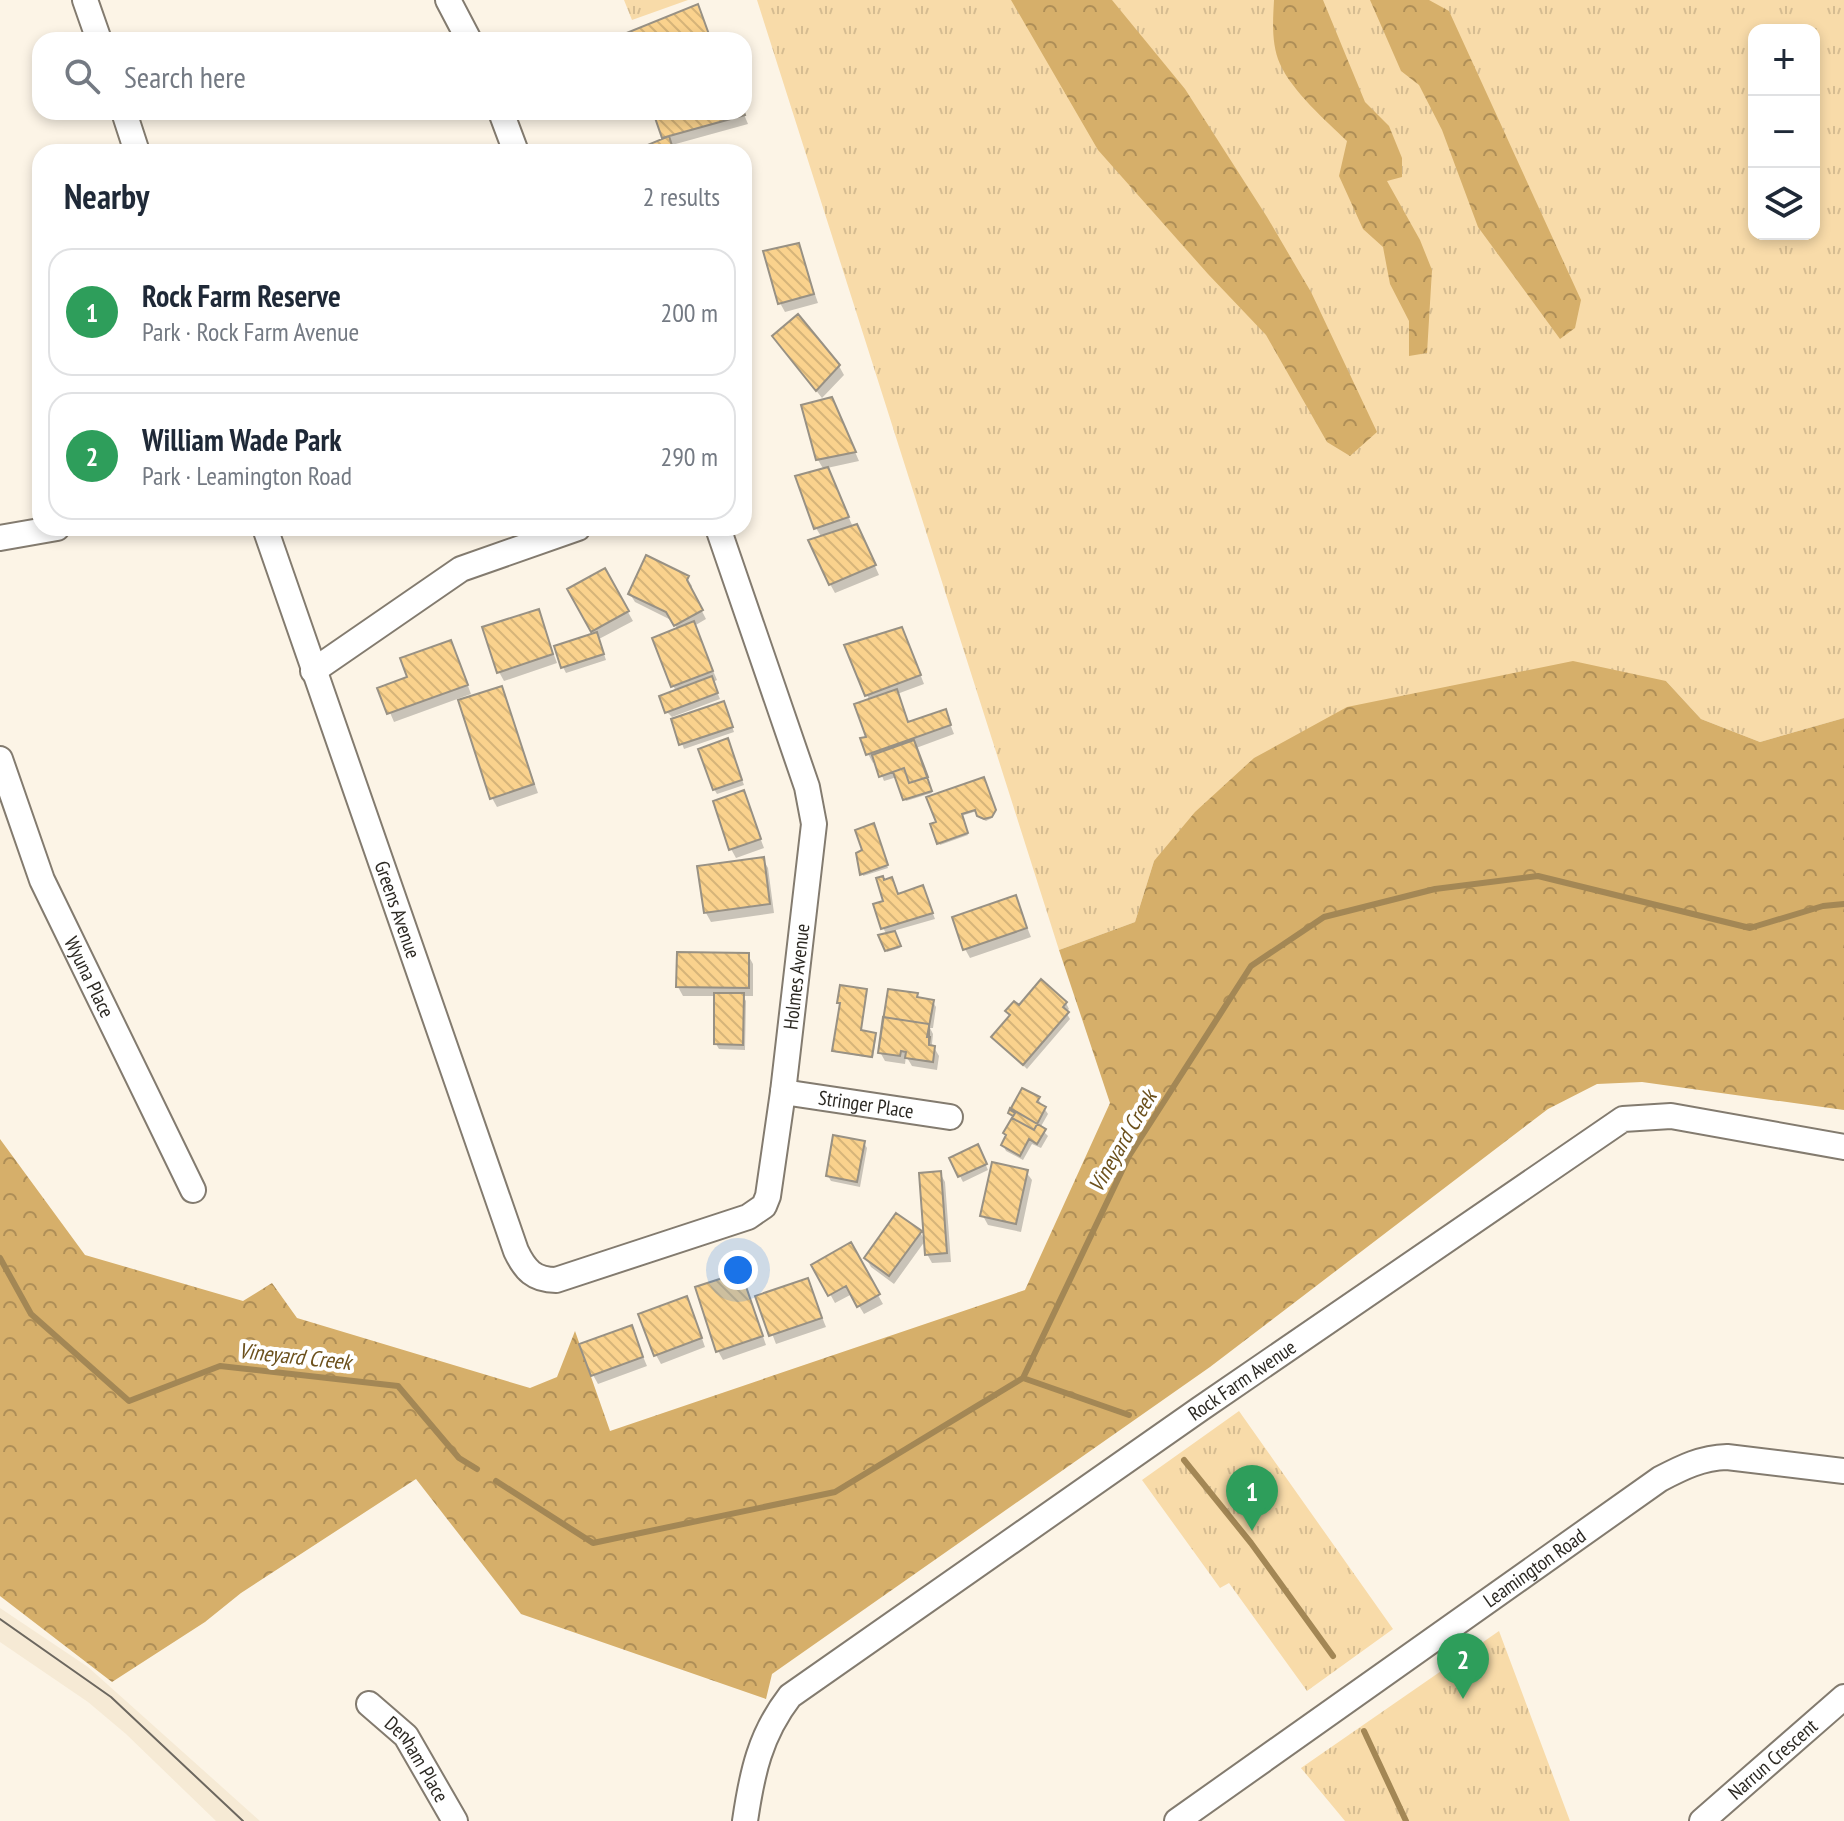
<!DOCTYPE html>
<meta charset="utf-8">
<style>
body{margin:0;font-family:"PT Sans Narrow",sans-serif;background:#f2f2f3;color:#1f2937}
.controls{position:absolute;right:24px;top:24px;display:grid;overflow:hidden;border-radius:16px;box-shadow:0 4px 12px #0003}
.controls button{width:72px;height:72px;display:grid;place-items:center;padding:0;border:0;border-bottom:2px solid #e0e1e3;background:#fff;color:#1f2937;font:40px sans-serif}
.you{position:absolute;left:738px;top:1270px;width:28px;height:28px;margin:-20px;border:6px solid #fff;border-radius:50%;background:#1a73e8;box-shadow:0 0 0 12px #1a73e833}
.badge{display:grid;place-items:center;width:52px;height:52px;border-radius:50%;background:#266079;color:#fff;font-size:26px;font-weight:700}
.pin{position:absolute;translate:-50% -66px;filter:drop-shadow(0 2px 4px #0008)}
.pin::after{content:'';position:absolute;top:42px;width:28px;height:24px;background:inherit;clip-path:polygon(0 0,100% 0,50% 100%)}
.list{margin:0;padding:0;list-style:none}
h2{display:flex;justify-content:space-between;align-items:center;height:104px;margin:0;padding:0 32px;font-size:34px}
h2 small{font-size:26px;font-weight:400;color:#747a83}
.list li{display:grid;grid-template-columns:52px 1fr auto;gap:24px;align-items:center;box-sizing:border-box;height:128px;margin:0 16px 16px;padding:0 16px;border:2px solid #e0e1e3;border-radius:24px}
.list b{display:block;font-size:30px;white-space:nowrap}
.list p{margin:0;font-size:26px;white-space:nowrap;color:#747a83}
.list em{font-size:26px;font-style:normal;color:#747a83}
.icon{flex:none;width:44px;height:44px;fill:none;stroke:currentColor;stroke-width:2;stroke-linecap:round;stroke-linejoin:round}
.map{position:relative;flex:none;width:1844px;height:1821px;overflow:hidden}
.search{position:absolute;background:#fff;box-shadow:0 4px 12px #0003;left:32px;top:32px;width:720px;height:88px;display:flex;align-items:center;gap:20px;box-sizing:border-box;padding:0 28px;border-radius:24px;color:#747a83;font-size:30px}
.panel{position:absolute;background:#fff;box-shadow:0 4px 12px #0003;left:32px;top:144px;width:720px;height:392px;border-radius:24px}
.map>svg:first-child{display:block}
.built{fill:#f6ead5}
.grass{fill:url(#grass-tufts);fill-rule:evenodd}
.forest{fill:url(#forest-crowns)}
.shadow{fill:#0003}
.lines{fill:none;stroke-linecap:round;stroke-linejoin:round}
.stream{stroke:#a38755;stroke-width:6}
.building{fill:url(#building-back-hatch);stroke:#989184;stroke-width:2}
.minor-casing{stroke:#837b6f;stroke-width:28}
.minor{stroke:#fff;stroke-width:24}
.tram{stroke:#6c675f;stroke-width:2}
.labels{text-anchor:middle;stroke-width:8;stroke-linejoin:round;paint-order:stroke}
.street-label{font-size:20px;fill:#2c2923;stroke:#fff}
.water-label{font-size:22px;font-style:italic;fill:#6c511d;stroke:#fff}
</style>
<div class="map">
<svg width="1844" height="1821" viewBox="0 0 1844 1821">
<defs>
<pattern id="grass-tufts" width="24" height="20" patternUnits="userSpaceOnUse" patternTransform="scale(2)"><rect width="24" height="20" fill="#f8dba9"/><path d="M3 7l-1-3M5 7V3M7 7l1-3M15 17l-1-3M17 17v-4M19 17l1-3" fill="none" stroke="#d5bc91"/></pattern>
<pattern id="forest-crowns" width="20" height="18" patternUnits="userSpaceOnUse" patternTransform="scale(2)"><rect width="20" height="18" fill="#d6af6a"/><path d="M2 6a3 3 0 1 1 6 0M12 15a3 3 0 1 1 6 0" fill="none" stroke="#ae8e57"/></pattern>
<pattern id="building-back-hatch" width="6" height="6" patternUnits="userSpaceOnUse" patternTransform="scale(2)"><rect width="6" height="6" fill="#fad28d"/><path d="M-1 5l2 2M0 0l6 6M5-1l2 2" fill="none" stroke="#d6b479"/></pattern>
</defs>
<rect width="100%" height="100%" fill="#fcf4e6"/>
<path class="built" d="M 0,1608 L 88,1667 L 260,1821 L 216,1821 L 126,1734 L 88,1702 L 0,1642 Z"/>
<path class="grass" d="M 624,0 L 688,0 L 632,20 Z
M 757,0 L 1844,0 L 1844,718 L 1760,742 L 1701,719 L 1666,681 L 1154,861 L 1135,922 L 1059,950 ZM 1754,30 L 1814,30 L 1814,234 L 1754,234 Z
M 1239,1411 L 1393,1629 L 1307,1691 L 1229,1583 L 1220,1588 L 1142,1480 Z
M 1499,1631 L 1570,1821 L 1345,1821 L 1301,1768 Z"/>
<path class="forest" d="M 1011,0 L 1112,0 L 1185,89 L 1267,217 L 1311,292 L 1377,432 L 1350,456 L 1327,442 L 1266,335 L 1208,274 L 1098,150 Z
M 1274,0 L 1323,0 L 1365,102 L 1389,126 L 1402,158 L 1402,177 L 1387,181 L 1420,240 L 1432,270 L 1427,353 L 1409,356 L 1409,321 L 1390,284 L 1383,247 L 1363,229 L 1339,176 L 1347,141 C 1326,121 1292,91 1280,64 C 1271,44 1273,20 1274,0 Z
M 1370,0 L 1429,0 L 1449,11 L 1581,300 L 1575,328 L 1560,339 L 1478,227 L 1442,130 L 1419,85 L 1401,71 Z
M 1573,661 L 1666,681 L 1701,719 L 1760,742 L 1844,718 L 1844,1110 L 1642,1082 L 1597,1084 L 1548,1109 L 1210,1367 L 772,1674 L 766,1699 L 521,1614 L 416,1479 L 241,1593 L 205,1622 L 112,1682 L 0,1596 L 0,1139 L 85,1255 L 243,1301 L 272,1283 L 297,1318 L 530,1388 L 557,1377 L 575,1331 L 610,1431 L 1025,1290 L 1110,1103 L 1059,950 L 1135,922 L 1154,861 L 1195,812 L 1254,758 L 1347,707 Z"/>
<path class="shadow" d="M 655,112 L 743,112 L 748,124 L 672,145 L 674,152 L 648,152 L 665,140 Z
M 798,245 L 818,303 L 785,312 L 780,303 Z
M 774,337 L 839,366 L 844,375 L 822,398 Z
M 803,407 L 836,408 L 859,461 L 827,468 L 853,527 L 861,535 L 879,575 L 835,593 L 830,584 L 822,538 L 816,528 L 824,470 L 818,460 Z
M 604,570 L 633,621 L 599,639 L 606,660 L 566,673 L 563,667 L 595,635 L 570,590 Z
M 687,578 L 692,586 L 691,590 L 706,619 L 694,626 L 717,680 L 713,682 L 720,699 L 672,717 L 674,720 L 726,709 L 734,732 L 684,749 L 672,717 L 667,712 L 676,692 L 654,639 L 678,630 L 673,621 L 635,602 L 630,594 Z
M 538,611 L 557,663 L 504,681 L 499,672 Z
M 906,638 L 924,684 L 897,694 L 909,723 L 945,711 L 954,734 L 916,748 L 932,793 L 906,801 L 897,777 L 884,781 L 876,761 L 873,763 L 868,754 L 870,701 L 867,695 Z
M 455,651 L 471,694 L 394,722 L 380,689 L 410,679 Z
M 501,688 L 538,793 L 497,807 L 492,798 Z
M 730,746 L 744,785 L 717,794 L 714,789 Z
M 983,780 L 995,813 L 992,818 L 986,821 L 980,818 L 977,811 L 961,816 L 968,835 L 940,845 L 933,826 Z
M 743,793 L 764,848 L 736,858 L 731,849 Z
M 874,828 L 888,868 L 863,876 L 864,852 Z
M 763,859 L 768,868 L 774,913 L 711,922 L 706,913 Z
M 925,893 L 935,919 L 893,931 L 900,948 L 887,952 L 881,936 L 887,935 L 883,928 L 898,896 Z
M 1015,897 L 1031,937 L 970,958 L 965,949 Z
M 748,955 L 753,964 L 753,996 L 743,996 L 746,1001 L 745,1050 L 719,1049 L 716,1044 L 716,996 L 683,996 L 678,987 Z
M 866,991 L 861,1032 L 876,1037 L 873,1058 L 835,1052 L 841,1006 L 839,1002 Z
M 916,995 L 919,1000 L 933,1002 L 936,1007 L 933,1028 L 930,1028 L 933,1034 L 932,1044 L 939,1056 L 937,1070 L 912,1066 L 906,1056 L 905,1064 L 885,1061 L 880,1052 Z
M 1066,1003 L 1069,1009 L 1066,1012 L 1070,1019 L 1027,1069 L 994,1037 L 1011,1017 L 1008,1011 Z
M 1038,1099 L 1048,1114 L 1040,1128 L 1048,1136 L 1041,1148 L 1032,1144 L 1023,1160 L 1006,1151 L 1003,1145 L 1007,1138 L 1005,1133 L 1013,1119 L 1010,1113 Z
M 864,1143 L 867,1148 L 860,1187 L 831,1181 L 828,1176 Z
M 980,1152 L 988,1170 L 963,1182 L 951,1159 Z
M 1026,1172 L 1032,1180 L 1021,1232 L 988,1225 L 983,1216 Z
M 940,1173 L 945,1182 L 951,1262 L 932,1263 L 927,1254 Z
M 920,1232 L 925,1241 L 894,1284 L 871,1267 L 866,1258 Z
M 850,1245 L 883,1304 L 864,1314 L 852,1294 L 835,1303 L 814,1265 Z
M 741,1275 L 766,1345 L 723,1360 L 718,1351 Z
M 807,1280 L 826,1327 L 776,1344 L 758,1297 Z
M 691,1307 L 705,1347 L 661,1364 L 656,1355 Z
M 631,1328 L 647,1366 L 598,1384 L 593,1375 Z"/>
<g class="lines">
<path class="stream" d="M 0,1258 L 31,1314 L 129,1401 L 220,1366 L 398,1386 L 459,1458 L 477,1469
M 1023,1378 L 1129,1415
M 1184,1460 L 1251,1543 L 1333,1656
M 496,1481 L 593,1543 L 835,1492 L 1023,1378 L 1129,1156 L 1251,966 L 1324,917 L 1435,889 L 1538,876 L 1750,928 L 1823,906 L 1844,904
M 1364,1731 L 1406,1821"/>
</g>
<path class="building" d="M 698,4 L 711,40 L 621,40 L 619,36 Z
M 653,112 L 744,112 L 745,115 L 662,138 Z
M 669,136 L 674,152 L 646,152 L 645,146 Z
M 799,243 L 814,294 L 778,304 L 763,251 Z
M 798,314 L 840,365 L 816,391 L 772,336 Z
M 832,397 L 856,452 L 816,460 L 801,405 Z
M 828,467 L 849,517 L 814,529 L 795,476 Z
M 857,524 L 876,565 L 829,585 L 808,540 Z
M 646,555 L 689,576 L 687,580 L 703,610 L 674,626 L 666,612 L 628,594 Z
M 605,568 L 629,611 L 591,632 L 567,589 Z
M 539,609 L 553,654 L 497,673 L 482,627 Z
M 694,621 L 713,671 L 671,687 L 652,638 Z
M 902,627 L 921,675 L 865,696 L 844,645 Z
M 597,632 L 604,654 L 561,668 L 554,646 Z
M 451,640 L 468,685 L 387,714 L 377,688 L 407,677 L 400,658 Z
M 712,676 L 718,693 L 665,713 L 659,696 Z
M 502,686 L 534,784 L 490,799 L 458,700 Z
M 897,689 L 908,722 L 946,709 L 951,725 L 866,755 L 860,738 L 866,737 L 854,704 Z
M 724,701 L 733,727 L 679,745 L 671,719 Z
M 728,738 L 742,780 L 713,790 L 698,749 Z
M 914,740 L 932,791 L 903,800 L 893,772 L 879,777 L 872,755 Z
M 914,740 L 928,777 L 909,783 L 904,768 L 879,777 L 872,755 Z
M 984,777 L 996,810 L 992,817 L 984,819 L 977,816 L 975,810 L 962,814 L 968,833 L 937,844 L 930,824 L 936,822 L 926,797 Z
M 744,790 L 761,839 L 729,850 L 713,801 Z
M 874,823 L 888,865 L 860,875 L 856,853 L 862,850 L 855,830 Z
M 874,823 L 888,865 L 860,875 L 856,853 L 862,850 L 855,830 Z
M 764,857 L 770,904 L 704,913 L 697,866 Z
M 883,876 L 884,880 L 892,877 L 898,894 L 923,885 L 933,913 L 881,929 L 873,904 L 883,901 L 876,878 Z
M 1016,895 L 1027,928 L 963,950 L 952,917 Z
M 895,931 L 901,946 L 885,951 L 878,935 Z
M 677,952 L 749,953 L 749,988 L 676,987 Z
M 1041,979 L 1067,1002 L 1063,1007 L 1069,1012 L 1023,1065 L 991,1037 L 1010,1015 L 1005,1011 L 1014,1001 L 1019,1005 Z
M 840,985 L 867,989 L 861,1030 L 876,1033 L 872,1057 L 832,1051 L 840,1003 L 837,1003 Z
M 888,989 L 918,993 L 917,997 L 934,1000 L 927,1037 L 930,1037 L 929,1045 L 935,1046 L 933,1062 L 905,1058 L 906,1052 L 901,1051 L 900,1056 L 878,1053 Z
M 714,993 L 744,993 L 743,1045 L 714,1044 Z
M 883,1017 L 929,1024 L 929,1045 L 935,1046 L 933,1062 L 905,1058 L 906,1052 L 901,1051 L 900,1056 L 878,1053 Z
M 1022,1088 L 1040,1097 L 1037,1102 L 1046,1107 L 1034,1130 L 1012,1118 L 1015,1113 L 1010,1110 Z
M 1010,1108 L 1046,1129 L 1037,1144 L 1029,1139 L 1020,1156 L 1001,1145 L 1006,1135 L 1003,1133 L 1013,1116 L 1008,1113 Z
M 833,1135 L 865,1141 L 857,1182 L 826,1176 Z
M 978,1144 L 987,1164 L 958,1177 L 949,1158 Z
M 992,1162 L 1028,1170 L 1016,1224 L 980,1216 Z
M 941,1171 L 947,1253 L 925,1255 L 919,1173 Z
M 896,1213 L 922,1231 L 889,1276 L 864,1258 Z
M 851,1242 L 880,1294 L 857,1307 L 846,1286 L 828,1296 L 811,1265 Z
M 741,1272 L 763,1336 L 716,1352 L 695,1287 Z
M 808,1278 L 822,1318 L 769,1336 L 755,1296 Z
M 687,1296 L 702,1338 L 654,1356 L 638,1314 Z
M 632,1325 L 643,1357 L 591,1376 L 579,1344 Z"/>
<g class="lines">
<g class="minor-casing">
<g id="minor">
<path d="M 85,0 L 99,40"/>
<path d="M 448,0 L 469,40"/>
<path d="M 124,112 L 137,152"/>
<path d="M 501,112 L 516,152"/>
<path id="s1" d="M 265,528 L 516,1251 C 525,1270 534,1280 556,1280 L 748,1217 L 764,1206 L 768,1196 L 783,1092 L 814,824 L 807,787 L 718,528"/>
<path d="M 0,538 L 57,528"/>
<path d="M 313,671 L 461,569 L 578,528"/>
<path id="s2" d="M 0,759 L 42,880 L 193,1190"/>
<path id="s3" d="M 783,1092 L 950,1117"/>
<path id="s4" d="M 369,1704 L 406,1736 L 455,1821"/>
<path id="s5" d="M 745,1821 C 752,1773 760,1735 790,1696 L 1200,1409 L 1623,1119 L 1671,1116 L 1844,1147"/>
<path id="s6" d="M 1177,1821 L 1660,1479 C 1683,1467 1701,1458 1727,1457 L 1844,1471"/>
<path id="s7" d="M 1702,1821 L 1844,1697"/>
</g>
</g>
<use href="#minor" class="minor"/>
<path class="tram" d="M 0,1619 L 111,1697 L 243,1821"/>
</g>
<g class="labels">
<g class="street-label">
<text dy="7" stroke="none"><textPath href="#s1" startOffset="404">Greens Avenue</textPath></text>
<text dy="7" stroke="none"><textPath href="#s1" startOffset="1272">Holmes Avenue</textPath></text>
<text dy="7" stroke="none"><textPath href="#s2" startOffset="236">Wyuna Place</textPath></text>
<text dy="7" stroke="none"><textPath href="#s3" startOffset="84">Stringer Place</textPath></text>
<text dy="7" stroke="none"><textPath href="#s5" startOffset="686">Rock Farm Avenue</textPath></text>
<text dy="7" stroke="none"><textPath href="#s6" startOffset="438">Leamington Road</textPath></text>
<text dy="7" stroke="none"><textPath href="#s7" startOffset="94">Narrun Crescent</textPath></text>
<text dy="7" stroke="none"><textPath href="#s4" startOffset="74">Denham Place</textPath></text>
</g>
<g class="water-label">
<text transform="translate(1122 1141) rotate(-60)" y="8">Vineyard Creek</text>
<text transform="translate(295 1356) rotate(6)" y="8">Vineyard Creek</text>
</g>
</g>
</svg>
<div class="controls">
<button>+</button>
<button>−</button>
<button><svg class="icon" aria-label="layers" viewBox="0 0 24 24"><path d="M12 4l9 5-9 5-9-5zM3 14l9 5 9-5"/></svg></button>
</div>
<div class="you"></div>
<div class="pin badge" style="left:1252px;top:1531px;background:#2e9e5b">1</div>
<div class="pin badge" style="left:1463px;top:1699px;background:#2e9e5b">2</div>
<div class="search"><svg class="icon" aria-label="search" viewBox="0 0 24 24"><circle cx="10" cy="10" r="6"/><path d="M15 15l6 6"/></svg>Search here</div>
<section class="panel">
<h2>Nearby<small>2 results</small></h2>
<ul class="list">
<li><span class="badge" style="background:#2e9e5b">1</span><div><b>Rock Farm Reserve</b><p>Park · Rock Farm Avenue</p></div><em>200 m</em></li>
<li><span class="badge" style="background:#2e9e5b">2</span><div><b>William Wade Park</b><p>Park · Leamington Road</p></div><em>290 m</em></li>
</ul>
</section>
</div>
